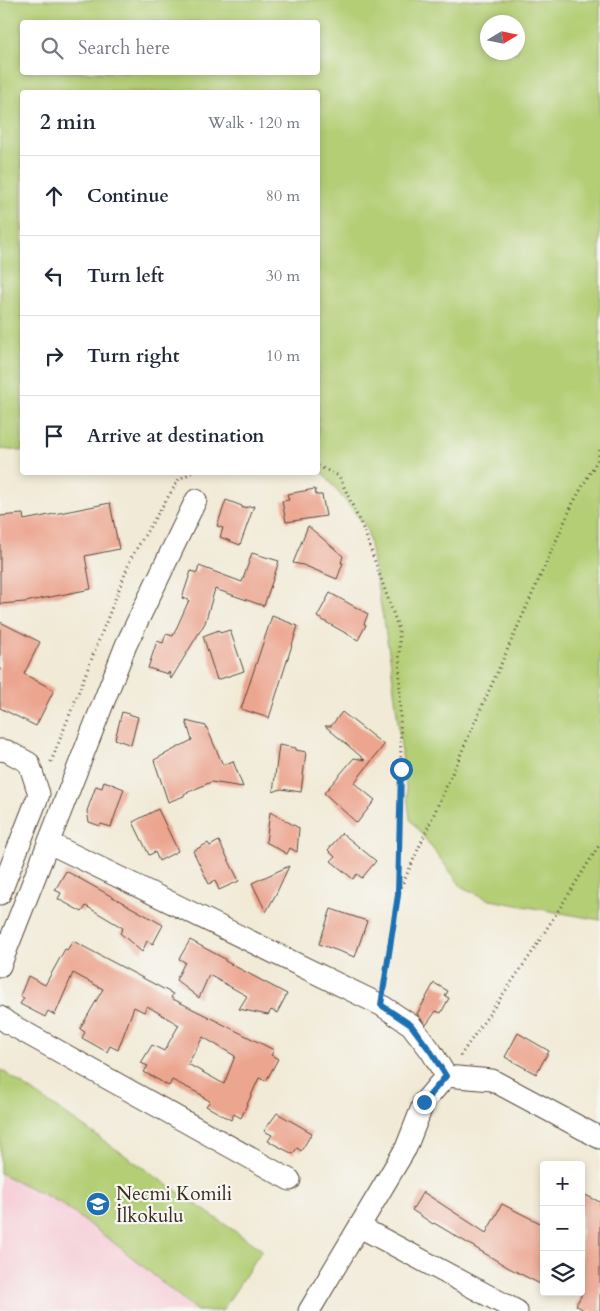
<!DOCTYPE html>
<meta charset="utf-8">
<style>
body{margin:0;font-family:Cardo,serif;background:#f6f6f7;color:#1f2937}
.controls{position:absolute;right:15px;bottom:15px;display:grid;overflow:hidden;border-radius:5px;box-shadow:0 2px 8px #0003}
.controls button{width:45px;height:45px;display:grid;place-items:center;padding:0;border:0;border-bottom:1px solid #e0e1e3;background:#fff;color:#1f2937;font:25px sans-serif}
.compass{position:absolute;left:480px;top:15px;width:45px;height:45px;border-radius:50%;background:#fff;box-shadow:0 2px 8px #0003;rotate:80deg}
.stop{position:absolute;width:15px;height:15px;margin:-11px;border:4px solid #1f6fb2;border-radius:50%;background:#fff}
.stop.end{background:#1f6fb2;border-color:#fff;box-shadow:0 1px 5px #0008}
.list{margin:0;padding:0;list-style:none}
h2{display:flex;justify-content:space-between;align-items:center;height:65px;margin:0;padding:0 20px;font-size:21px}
h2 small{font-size:16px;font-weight:400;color:#747a83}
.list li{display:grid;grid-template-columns:32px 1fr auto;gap:15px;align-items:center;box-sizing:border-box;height:80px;padding:0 20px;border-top:1px solid #e0e1e3}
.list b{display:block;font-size:19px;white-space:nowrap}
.list em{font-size:16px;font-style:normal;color:#747a83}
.icon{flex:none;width:28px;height:28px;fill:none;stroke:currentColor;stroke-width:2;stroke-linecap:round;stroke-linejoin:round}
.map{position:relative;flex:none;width:600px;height:1311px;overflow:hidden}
.search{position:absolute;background:#fff;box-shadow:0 2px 8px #0003;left:20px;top:20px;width:300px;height:55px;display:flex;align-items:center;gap:12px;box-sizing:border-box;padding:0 18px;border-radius:5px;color:#747a83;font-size:19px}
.panel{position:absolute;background:#fff;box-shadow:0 2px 8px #0003;left:20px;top:90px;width:300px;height:385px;border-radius:5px}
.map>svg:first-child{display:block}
.built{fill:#f6cfd9}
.green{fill:#b3ce75;stroke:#777c4a;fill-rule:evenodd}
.building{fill:#eca58f;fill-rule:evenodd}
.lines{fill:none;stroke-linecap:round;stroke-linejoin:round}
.minor-casing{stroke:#56473a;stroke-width:23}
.path{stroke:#56473a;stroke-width:3;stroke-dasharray:1 4;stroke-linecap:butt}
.minor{stroke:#fff;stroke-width:21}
.route{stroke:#1f6fb2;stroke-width:6}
.labels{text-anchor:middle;stroke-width:4.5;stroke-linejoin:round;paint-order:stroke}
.poi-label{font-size:19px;fill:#3b2a1e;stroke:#f6f6f2;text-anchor:start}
</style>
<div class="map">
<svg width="600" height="1311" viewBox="0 0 600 1311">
<rect width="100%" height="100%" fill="#f6f6f2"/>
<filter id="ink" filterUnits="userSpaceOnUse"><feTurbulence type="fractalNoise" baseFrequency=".02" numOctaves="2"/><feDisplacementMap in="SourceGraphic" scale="10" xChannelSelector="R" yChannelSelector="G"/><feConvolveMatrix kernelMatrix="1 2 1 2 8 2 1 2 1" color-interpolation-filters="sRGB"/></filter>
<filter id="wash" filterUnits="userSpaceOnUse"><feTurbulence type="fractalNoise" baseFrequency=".0096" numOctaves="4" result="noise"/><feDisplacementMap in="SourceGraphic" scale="20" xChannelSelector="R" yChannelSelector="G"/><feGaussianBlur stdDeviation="1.12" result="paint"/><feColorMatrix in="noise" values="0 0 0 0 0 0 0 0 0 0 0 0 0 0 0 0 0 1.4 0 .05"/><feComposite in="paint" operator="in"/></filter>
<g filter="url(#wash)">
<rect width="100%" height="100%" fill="#f1ead6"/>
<path class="built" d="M 0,1069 L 262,1250 L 222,1311 L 0,1311 Z"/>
<path class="green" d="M 0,0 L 600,0 L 600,920 L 490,900 L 462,887 L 410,819 L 390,657 L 367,528 L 318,467 L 318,92 L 22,92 L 22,451 L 0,449 ZM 22,22 L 318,22 L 318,72 L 22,72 ZM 488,22 L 518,22 L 518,52 L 488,52 Z
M 0,1069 L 262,1250 L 222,1311 L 197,1311 L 122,1249 L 59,1202 L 0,1173 Z"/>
<g id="blocks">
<path class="building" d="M 315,489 L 316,495 L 322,495 L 326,516 L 286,522 L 282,501 L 289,500 L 287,494 Z
M 226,500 L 242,506 L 242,508 L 254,506 L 240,545 L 220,537 L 223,528 L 217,526 Z
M 110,503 L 119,549 L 85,556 L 91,589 L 25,602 L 0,604 L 0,516 L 23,514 L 24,520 Z
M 308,526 L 343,556 L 341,563 L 343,563 L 337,579 L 303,565 L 293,563 Z
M 252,553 L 279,561 L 264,606 L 215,589 L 205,623 L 171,679 L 169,672 L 168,674 L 148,668 L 157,641 L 163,643 L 166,634 L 173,636 L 189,600 L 182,598 L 191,571 L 197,573 L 199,566 L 242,582 Z
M 330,593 L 368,614 L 364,624 L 366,625 L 358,640 L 317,617 Z
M 272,616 L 298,626 L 269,718 L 241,709 Z
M 0,622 L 40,642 L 24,674 L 54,690 L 36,726 L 0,708 Z
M 219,630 L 220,633 L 230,630 L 244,671 L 217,680 L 203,636 Z
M 122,712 L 138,717 L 131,745 L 115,739 Z
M 342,712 L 384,745 L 354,783 L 375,800 L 357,823 L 324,793 L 354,758 L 365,760 L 325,726 L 331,726 Z
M 186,721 L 206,726 L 223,765 L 233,761 L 243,787 L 211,782 L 184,794 L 184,796 L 168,802 L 154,760 L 192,740 Z
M 279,745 L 296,748 L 296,750 L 306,752 L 301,792 L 281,789 L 273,792 Z
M 104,781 L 124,789 L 111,827 L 101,824 L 100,826 L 89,822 L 87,811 L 96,786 L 102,788 Z
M 158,809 L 178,851 L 159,861 L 155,852 L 149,855 L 133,822 Z
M 270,812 L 299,828 L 297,852 L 290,848 L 287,854 L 266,842 Z
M 342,833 L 376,861 L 362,878 L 357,874 L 353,879 L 331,861 L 335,857 L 328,850 Z
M 219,841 L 239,881 L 219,890 L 215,880 L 209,884 L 193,851 L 208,843 L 210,846 Z
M 289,866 L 276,894 L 266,912 L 252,883 Z
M 66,871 L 163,925 L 153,944 L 147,941 L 142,952 L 120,933 L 123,928 L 86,906 L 82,912 L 58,899 L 61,893 L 55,890 Z
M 331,909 L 367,921 L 355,957 L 319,944 Z
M 190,940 L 225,959 L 225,961 L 287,994 L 277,1013 L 271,1010 L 268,1015 L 239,1009 L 247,996 L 209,975 L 199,998 L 176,980 L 185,962 L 179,959 Z
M 73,941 L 173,994 L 171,998 L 274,1050 L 271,1055 L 278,1059 L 266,1081 L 259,1078 L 241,1118 L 234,1114 L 231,1120 L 206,1106 L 210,1101 L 201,1096 L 202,1095 L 172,1080 L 169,1086 L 144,1072 L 148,1066 L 141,1063 L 152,1045 L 164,1051 L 179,1025 L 147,1006 L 144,1012 L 134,1007 L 118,1050 L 110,1046 L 107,1052 L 82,1038 L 85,1032 L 80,1029 L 103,989 L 73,973 L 55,1015 L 48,1011 L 45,1017 L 20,1004 L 24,998 L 20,996 L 28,976 L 45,985 L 65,949 L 67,950 ZM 203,1037 L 235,1056 L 224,1084 L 188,1064 Z
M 434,983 L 448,991 L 445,996 L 449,998 L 441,1013 L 436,1011 L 426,1025 L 417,1014 Z
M 518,1033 L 549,1051 L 536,1074 L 505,1057 Z
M 277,1113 L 312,1133 L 301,1151 L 297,1148 L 293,1154 L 268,1141 L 272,1135 L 264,1131 Z
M 423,1192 L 486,1233 L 502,1204 L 544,1225 L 544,1286 L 509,1268 L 434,1223 L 433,1224 L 412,1210 Z
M 581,1193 L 600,1202 L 600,1311 L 585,1311 L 576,1305 L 581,1296 Z"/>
</g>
</g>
<g filter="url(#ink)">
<use href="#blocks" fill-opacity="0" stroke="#56473a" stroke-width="1"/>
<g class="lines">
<g class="minor-casing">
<path id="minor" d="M 0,750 L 7,751 L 29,763 L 39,794 L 0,894
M 49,843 L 381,1005 L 411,1025 L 431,1051 L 446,1076 L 424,1102 L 406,1148 L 309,1311
M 0,966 L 126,645 L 196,500
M 0,1017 L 8,1023 L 290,1180
M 446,1076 L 492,1080 L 600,1138
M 360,1227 L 517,1311"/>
</g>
<path class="path" d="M 318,466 L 339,476 L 365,533 L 399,630 L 401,769 L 398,895 L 384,985
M 51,762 L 132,556 L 179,479 L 193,472
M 399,892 L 573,503 L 598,459 L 600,449
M 460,1056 L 529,957 L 600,844"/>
<use href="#minor" class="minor"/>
</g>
</g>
<g class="lines" filter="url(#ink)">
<path class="route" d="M 401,769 L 398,895 L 381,1005 L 411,1025 L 431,1052 L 446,1076 L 424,1102"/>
</g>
<defs>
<g id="school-disc" transform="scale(1.25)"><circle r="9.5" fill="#1f6fb2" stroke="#f6f6f2"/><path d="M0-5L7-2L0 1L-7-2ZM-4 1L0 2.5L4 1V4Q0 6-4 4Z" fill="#fff"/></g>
</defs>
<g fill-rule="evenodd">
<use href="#school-disc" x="98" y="1204"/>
</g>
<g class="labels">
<g class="poi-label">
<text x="116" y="1200">Necmi Komili<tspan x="116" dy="22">İlkokulu</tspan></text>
</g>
</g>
</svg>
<div class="controls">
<button>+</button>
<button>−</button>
<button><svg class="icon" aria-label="layers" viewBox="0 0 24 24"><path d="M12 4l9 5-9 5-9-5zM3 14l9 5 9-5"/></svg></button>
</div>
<svg class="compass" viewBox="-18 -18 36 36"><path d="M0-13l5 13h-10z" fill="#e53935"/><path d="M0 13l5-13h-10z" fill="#747a83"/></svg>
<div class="stop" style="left:401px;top:769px"></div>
<div class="stop end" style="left:424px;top:1102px"></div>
<div class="search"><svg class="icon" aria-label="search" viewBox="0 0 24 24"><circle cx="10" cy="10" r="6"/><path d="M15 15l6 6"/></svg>Search here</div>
<section class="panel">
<h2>2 min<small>Walk · 120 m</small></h2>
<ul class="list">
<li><svg class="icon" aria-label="ahead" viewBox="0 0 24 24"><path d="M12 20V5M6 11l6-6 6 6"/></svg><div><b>Continue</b></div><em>80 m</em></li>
<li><svg class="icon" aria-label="left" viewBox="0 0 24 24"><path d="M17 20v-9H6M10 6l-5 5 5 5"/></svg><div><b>Turn left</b></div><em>30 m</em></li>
<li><svg class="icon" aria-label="right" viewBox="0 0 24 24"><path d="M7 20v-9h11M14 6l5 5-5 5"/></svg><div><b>Turn right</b></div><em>10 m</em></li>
<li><svg class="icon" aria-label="arrive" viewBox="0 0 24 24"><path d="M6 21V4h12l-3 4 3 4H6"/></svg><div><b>Arrive at destination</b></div></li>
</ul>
</section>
</div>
